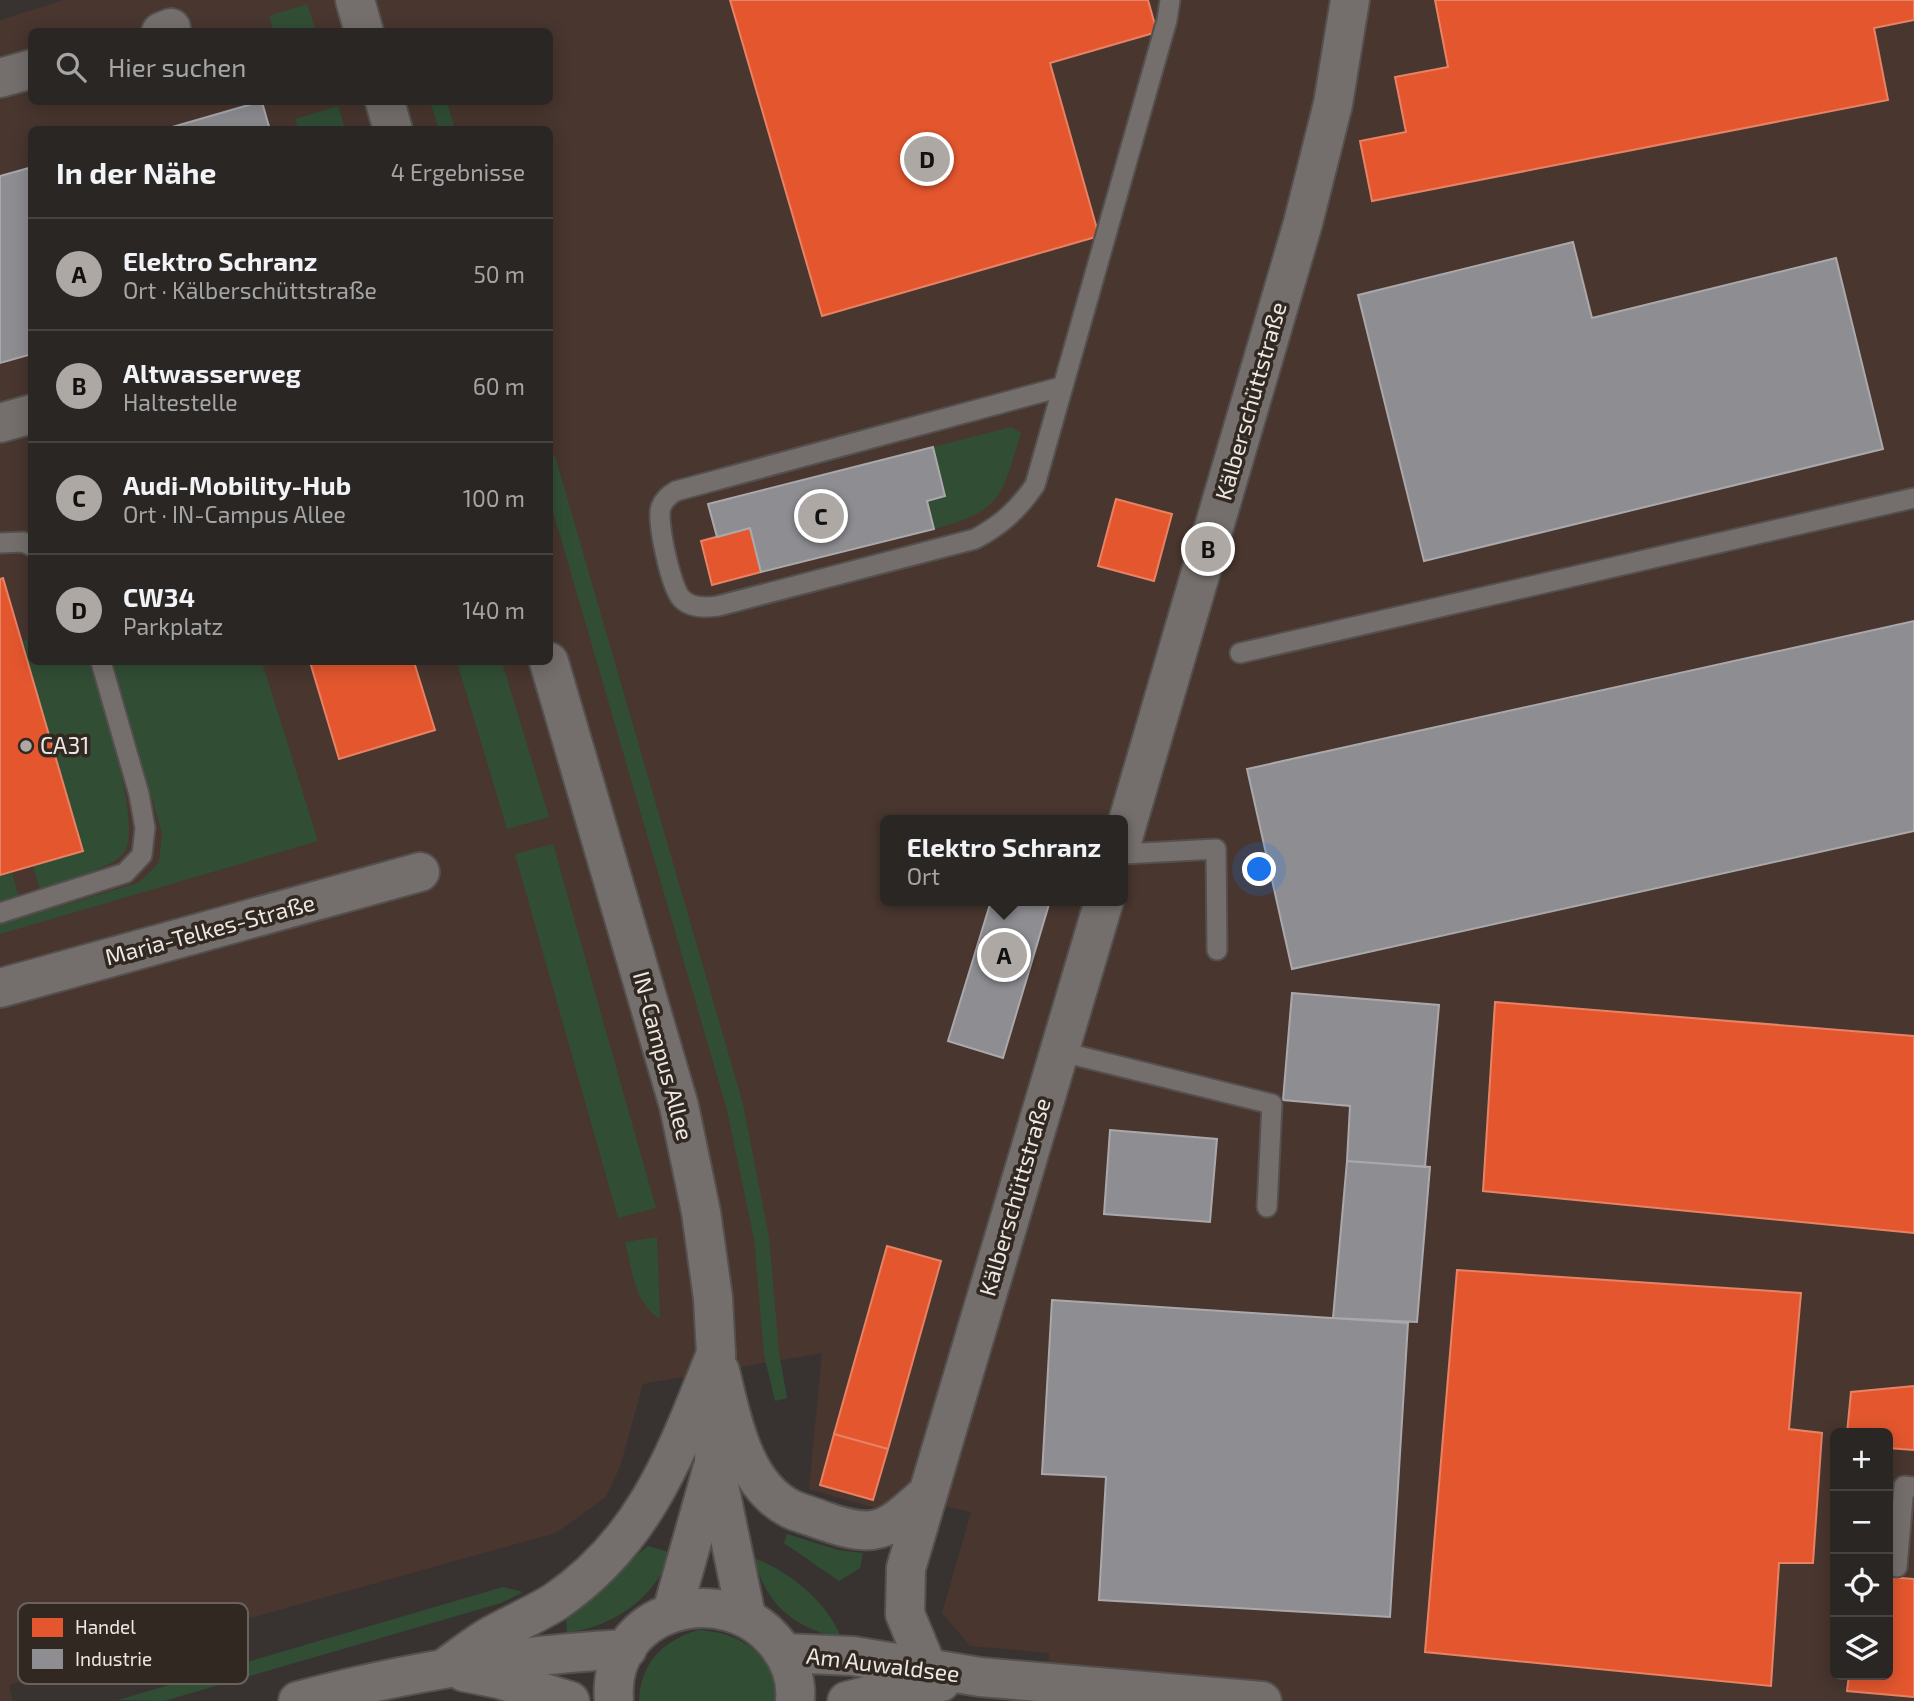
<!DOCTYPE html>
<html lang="de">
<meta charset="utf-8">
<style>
body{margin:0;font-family:"Exo 2",sans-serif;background:#322e2c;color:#f1f3f6}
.controls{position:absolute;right:21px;bottom:21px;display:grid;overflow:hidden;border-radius:10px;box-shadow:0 4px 18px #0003}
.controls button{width:63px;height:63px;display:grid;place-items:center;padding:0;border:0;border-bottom:2px solid #464341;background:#2a2624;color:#f1f3f6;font:35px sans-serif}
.you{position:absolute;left:1260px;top:870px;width:24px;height:24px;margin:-18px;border:5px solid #fff;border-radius:50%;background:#1a73e8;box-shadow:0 0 0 10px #1a73e833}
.badge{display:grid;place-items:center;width:46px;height:46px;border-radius:50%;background:#aea8a4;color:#111;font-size:23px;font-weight:700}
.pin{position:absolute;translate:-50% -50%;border:4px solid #fff;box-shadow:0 2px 7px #0006}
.popup{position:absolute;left:880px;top:815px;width:248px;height:91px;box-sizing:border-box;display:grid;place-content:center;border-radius:10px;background:#2a2624;filter:drop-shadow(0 2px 5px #0005);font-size:23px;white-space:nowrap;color:#a5a5a6}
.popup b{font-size:26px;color:#f1f3f6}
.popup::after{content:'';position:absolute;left:50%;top:100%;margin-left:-14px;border:14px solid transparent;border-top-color:#2a2624}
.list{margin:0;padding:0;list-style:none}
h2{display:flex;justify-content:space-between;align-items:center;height:91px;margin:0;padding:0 28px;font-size:30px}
h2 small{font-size:23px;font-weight:400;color:#a5a5a6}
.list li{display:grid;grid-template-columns:46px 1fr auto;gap:21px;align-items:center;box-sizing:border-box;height:112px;padding:0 28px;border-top:2px solid #464341}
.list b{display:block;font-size:26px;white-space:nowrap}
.list p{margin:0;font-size:23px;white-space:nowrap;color:#a5a5a6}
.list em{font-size:23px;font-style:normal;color:#a5a5a6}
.icon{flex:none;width:38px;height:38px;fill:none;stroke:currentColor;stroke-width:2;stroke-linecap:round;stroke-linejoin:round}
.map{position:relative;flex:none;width:1914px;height:1701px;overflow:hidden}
.search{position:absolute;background:#2a2624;box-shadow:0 4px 18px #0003;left:28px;top:28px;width:525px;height:77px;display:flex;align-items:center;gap:18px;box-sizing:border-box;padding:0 24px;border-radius:10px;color:#a5a5a6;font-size:26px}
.panel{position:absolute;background:#2a2624;box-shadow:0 4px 18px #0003;left:28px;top:126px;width:525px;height:539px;border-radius:10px}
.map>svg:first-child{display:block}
.commercial{fill:#48362f;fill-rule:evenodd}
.green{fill:#314e35}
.shops{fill:#e4572e;stroke:#e78264;stroke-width:2}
.industry{fill:#8d8d92;stroke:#aaa8aa;stroke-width:2}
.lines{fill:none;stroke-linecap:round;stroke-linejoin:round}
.lane-casing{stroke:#54504d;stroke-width:23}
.street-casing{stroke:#54504d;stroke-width:42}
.secondary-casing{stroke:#54504d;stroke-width:42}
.lane{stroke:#746f6c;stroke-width:19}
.street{stroke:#746f6c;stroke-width:38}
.secondary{stroke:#746f6c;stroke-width:38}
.poi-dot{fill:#aea8a4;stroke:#312822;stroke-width:2.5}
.labels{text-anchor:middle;stroke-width:7;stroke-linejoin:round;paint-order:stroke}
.street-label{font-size:23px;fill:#ede7e3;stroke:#312822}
.poi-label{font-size:23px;fill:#ede7e3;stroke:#312822;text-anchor:start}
.key{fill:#312822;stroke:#69615c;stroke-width:2}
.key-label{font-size:19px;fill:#ede7e3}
</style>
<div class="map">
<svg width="1914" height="1701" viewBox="0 0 1914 1701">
<rect width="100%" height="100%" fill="#383330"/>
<path class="commercial" d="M 64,0 L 1914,0 L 1914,1701 L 1046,1701 L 1049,1653 L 970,1646 L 942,1613 L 971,1512 L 899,1496 L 879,1509 L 809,1489 L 822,1353 L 643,1384 L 620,1467 L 606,1497 L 556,1533 L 9,1685 L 13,1701 L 0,1701 L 0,20 ZM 32,32 L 550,32 L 550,102 L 32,102 ZM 32,130 L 550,130 L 550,662 L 32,662 ZM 885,820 L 1123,820 L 1123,901 L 885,901 ZM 1835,1433 L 1888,1433 L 1888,1675 L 1835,1675 Z"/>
<path class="green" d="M 307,4 L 316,31 L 274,31 L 269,16 Z
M 430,102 L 447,102 L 455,129 L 439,129 Z
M 338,106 L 345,129 L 298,129 L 295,119 Z
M 1011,427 L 1021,433 C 1001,498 1003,510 934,529 L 927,501 L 945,495 L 933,447 Z
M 555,456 L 743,1104 L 769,1237 L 779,1352 L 787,1398 L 775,1401 L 764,1355 L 754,1239 L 727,1110 L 550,501 L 550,458 Z
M 31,638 L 32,662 L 89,662 C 99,695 145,829 123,854 C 110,869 60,882 40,889 L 33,866 L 83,850 L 21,641 Z
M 113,662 L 262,662 L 318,841 L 0,934 L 0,924 L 138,883 L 159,863 L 162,833 Z
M 457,662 L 502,662 L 549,817 L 507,829 Z
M 553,844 L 656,1208 L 618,1218 L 515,854 Z
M 12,872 L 19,898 L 0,903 L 0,875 Z
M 657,1237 L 660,1319 C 634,1303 632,1269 625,1242 Z
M 787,1534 L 838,1550 L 863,1553 L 860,1568 L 839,1581 L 784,1543 Z
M 648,1546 L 672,1553 C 652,1600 616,1625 567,1633 L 566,1612 Z
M 754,1558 C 788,1571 828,1602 841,1638 C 794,1628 766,1605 754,1558 Z
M 503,1587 L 523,1592 L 501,1603 L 164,1701 L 118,1700 Z
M 698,1630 C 740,1632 777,1655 775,1701 L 639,1701 C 641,1662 663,1641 698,1630 Z"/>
<path class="shops" d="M 730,0 L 1148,0 L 1157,32 L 1050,63 L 1099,236 L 822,316 Z
M 1435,0 L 1914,0 L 1914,20 L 1874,28 L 1888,100 L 1372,201 L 1360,141 L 1406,132 L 1395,77 L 1448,67 Z
M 1116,499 L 1172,514 L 1154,581 L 1098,566 Z
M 750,528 L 761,572 L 712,585 L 701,541 Z
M 3,578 L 83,851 L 0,875 L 0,579 Z
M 310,662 L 414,662 L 435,730 L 339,759 Z
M 1495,1002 L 1914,1036 L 1914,1233 L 1483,1191 Z
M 887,1246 L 941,1261 L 888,1449 L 834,1434 Z
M 1457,1270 L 1801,1293 L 1789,1429 L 1822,1433 L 1813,1563 L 1779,1563 L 1771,1686 L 1425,1652 Z
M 1914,1386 L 1914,1450 L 1888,1448 L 1888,1433 L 1847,1433 L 1851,1392 Z
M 834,1434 L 888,1449 L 873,1500 L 820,1485 Z
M 1888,1577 L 1914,1579 L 1914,1697 L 1847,1691 L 1849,1675 L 1888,1675 Z"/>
<path class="industry" d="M 262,102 L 270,130 L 162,130 L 259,102 Z
M 32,167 L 32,354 L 0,363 L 0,176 Z
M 1573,242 L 1592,318 L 1836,258 L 1883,449 L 1424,561 L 1358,295 Z
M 933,447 L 945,496 L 927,501 L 934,529 L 761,572 L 750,528 L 717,537 L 708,504 Z
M 1914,621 L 1914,831 L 1292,969 L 1247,769 Z
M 991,901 L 1050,901 L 1003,1058 L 948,1041 Z
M 1292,993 L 1439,1005 L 1425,1167 L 1347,1161 L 1350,1106 L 1283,1100 Z
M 1110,1130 L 1217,1139 L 1210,1222 L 1104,1214 Z
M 1347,1161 L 1430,1167 L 1417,1322 L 1333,1318 Z
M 1052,1300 L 1408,1323 L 1390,1617 L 1099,1600 L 1106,1477 L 1042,1474 Z"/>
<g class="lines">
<g class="lane-casing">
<path id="lane" d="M 1061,387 L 676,491 C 669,495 664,499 661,507 C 656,520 671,587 681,598 C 690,608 705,608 718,606 L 975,539 C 1001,525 1018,510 1035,485 L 1167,20 L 1170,0
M 0,543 L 23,542 L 32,546
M 1240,653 L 1914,498
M 1123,854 L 1216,849 L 1217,950
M 0,913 L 125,873 L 142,855 L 145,828 L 139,794 L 101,662
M 1058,1051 L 1272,1104 L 1267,1207
M 1897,1567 L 1904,1486 L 1914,1487"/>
</g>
<g class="street-casing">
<path id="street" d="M 161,32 L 171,28
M 0,78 L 32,69
M 0,423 L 32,414
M 1123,838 L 1303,223 L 1333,104 L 1350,0
M 0,988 L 420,872
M 720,1371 C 732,1419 743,1487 793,1510 C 803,1514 813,1517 824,1521 C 878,1540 887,1530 928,1493
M 927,1667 L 905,1614 L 906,1568 L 1104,901
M 445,1668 C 459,1658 474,1646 489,1637 C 510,1625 534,1615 555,1602 C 646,1540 676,1453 715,1356
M 464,1672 L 499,1679 L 570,1701
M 298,1701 C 407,1671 515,1655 627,1649"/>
</g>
<g class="secondary-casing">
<path id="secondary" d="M 355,0 L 364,32
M 385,102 L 393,130
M 549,662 L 679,1106 L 701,1212 L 713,1298 L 716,1354 L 714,1461 L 746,1616
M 672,1612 L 712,1470
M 784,1653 L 853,1656 L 980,1677 L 1262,1701
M 614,1701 C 606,1609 725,1576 778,1645 C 790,1661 797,1681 795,1701
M 847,1701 L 905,1686 L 941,1682"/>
</g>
<use href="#lane" class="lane"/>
<use href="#street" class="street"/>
<use href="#secondary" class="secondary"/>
</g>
<circle class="poi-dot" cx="26" cy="746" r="7"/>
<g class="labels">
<g class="street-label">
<text transform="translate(1251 401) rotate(-74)" y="8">Kälberschüttstraße</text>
<text transform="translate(210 930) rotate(-15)" y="8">Maria-Telkes-Straße</text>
<text transform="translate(663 1056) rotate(75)" y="8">IN-Campus Allee</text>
<text transform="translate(1015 1197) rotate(-74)" y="8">Kälberschüttstraße</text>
<text transform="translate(883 1665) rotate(7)" y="8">Am Auwaldsee</text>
</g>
<g class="poi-label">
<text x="40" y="754">CA31</text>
</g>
</g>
<rect x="18" y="1603" width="230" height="81" rx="10" class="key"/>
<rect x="32" y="1618" width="31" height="19" fill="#e4572e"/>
<rect x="32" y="1649" width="31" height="20" fill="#8d8d92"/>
<g class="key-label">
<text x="75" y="1634">Handel</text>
<text x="75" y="1666">Industrie</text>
</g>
</svg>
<div class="controls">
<button>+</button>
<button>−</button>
<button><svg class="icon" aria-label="locate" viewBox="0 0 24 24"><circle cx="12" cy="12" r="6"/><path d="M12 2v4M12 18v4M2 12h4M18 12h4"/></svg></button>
<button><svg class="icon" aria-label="layers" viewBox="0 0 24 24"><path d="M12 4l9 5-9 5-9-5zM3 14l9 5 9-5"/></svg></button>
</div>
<div class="you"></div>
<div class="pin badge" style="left:1004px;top:955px">A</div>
<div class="popup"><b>Elektro Schranz</b>Ort</div>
<div class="pin badge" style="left:1208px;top:549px">B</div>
<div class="pin badge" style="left:821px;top:516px">C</div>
<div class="pin badge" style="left:927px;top:159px">D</div>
<div class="search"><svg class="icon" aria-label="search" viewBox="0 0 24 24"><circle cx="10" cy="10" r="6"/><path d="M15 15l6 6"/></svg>Hier suchen</div>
<section class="panel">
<h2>In der Nähe<small>4 Ergebnisse</small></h2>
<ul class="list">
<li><span class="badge">A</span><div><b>Elektro Schranz</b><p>Ort · Kälberschüttstraße</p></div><em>50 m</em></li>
<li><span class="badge">B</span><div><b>Altwasserweg</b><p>Haltestelle</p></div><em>60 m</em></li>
<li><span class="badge">C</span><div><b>Audi-Mobility-Hub</b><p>Ort · IN-Campus Allee</p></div><em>100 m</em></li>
<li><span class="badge">D</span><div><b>CW34</b><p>Parkplatz</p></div><em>140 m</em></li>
</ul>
</section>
</div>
